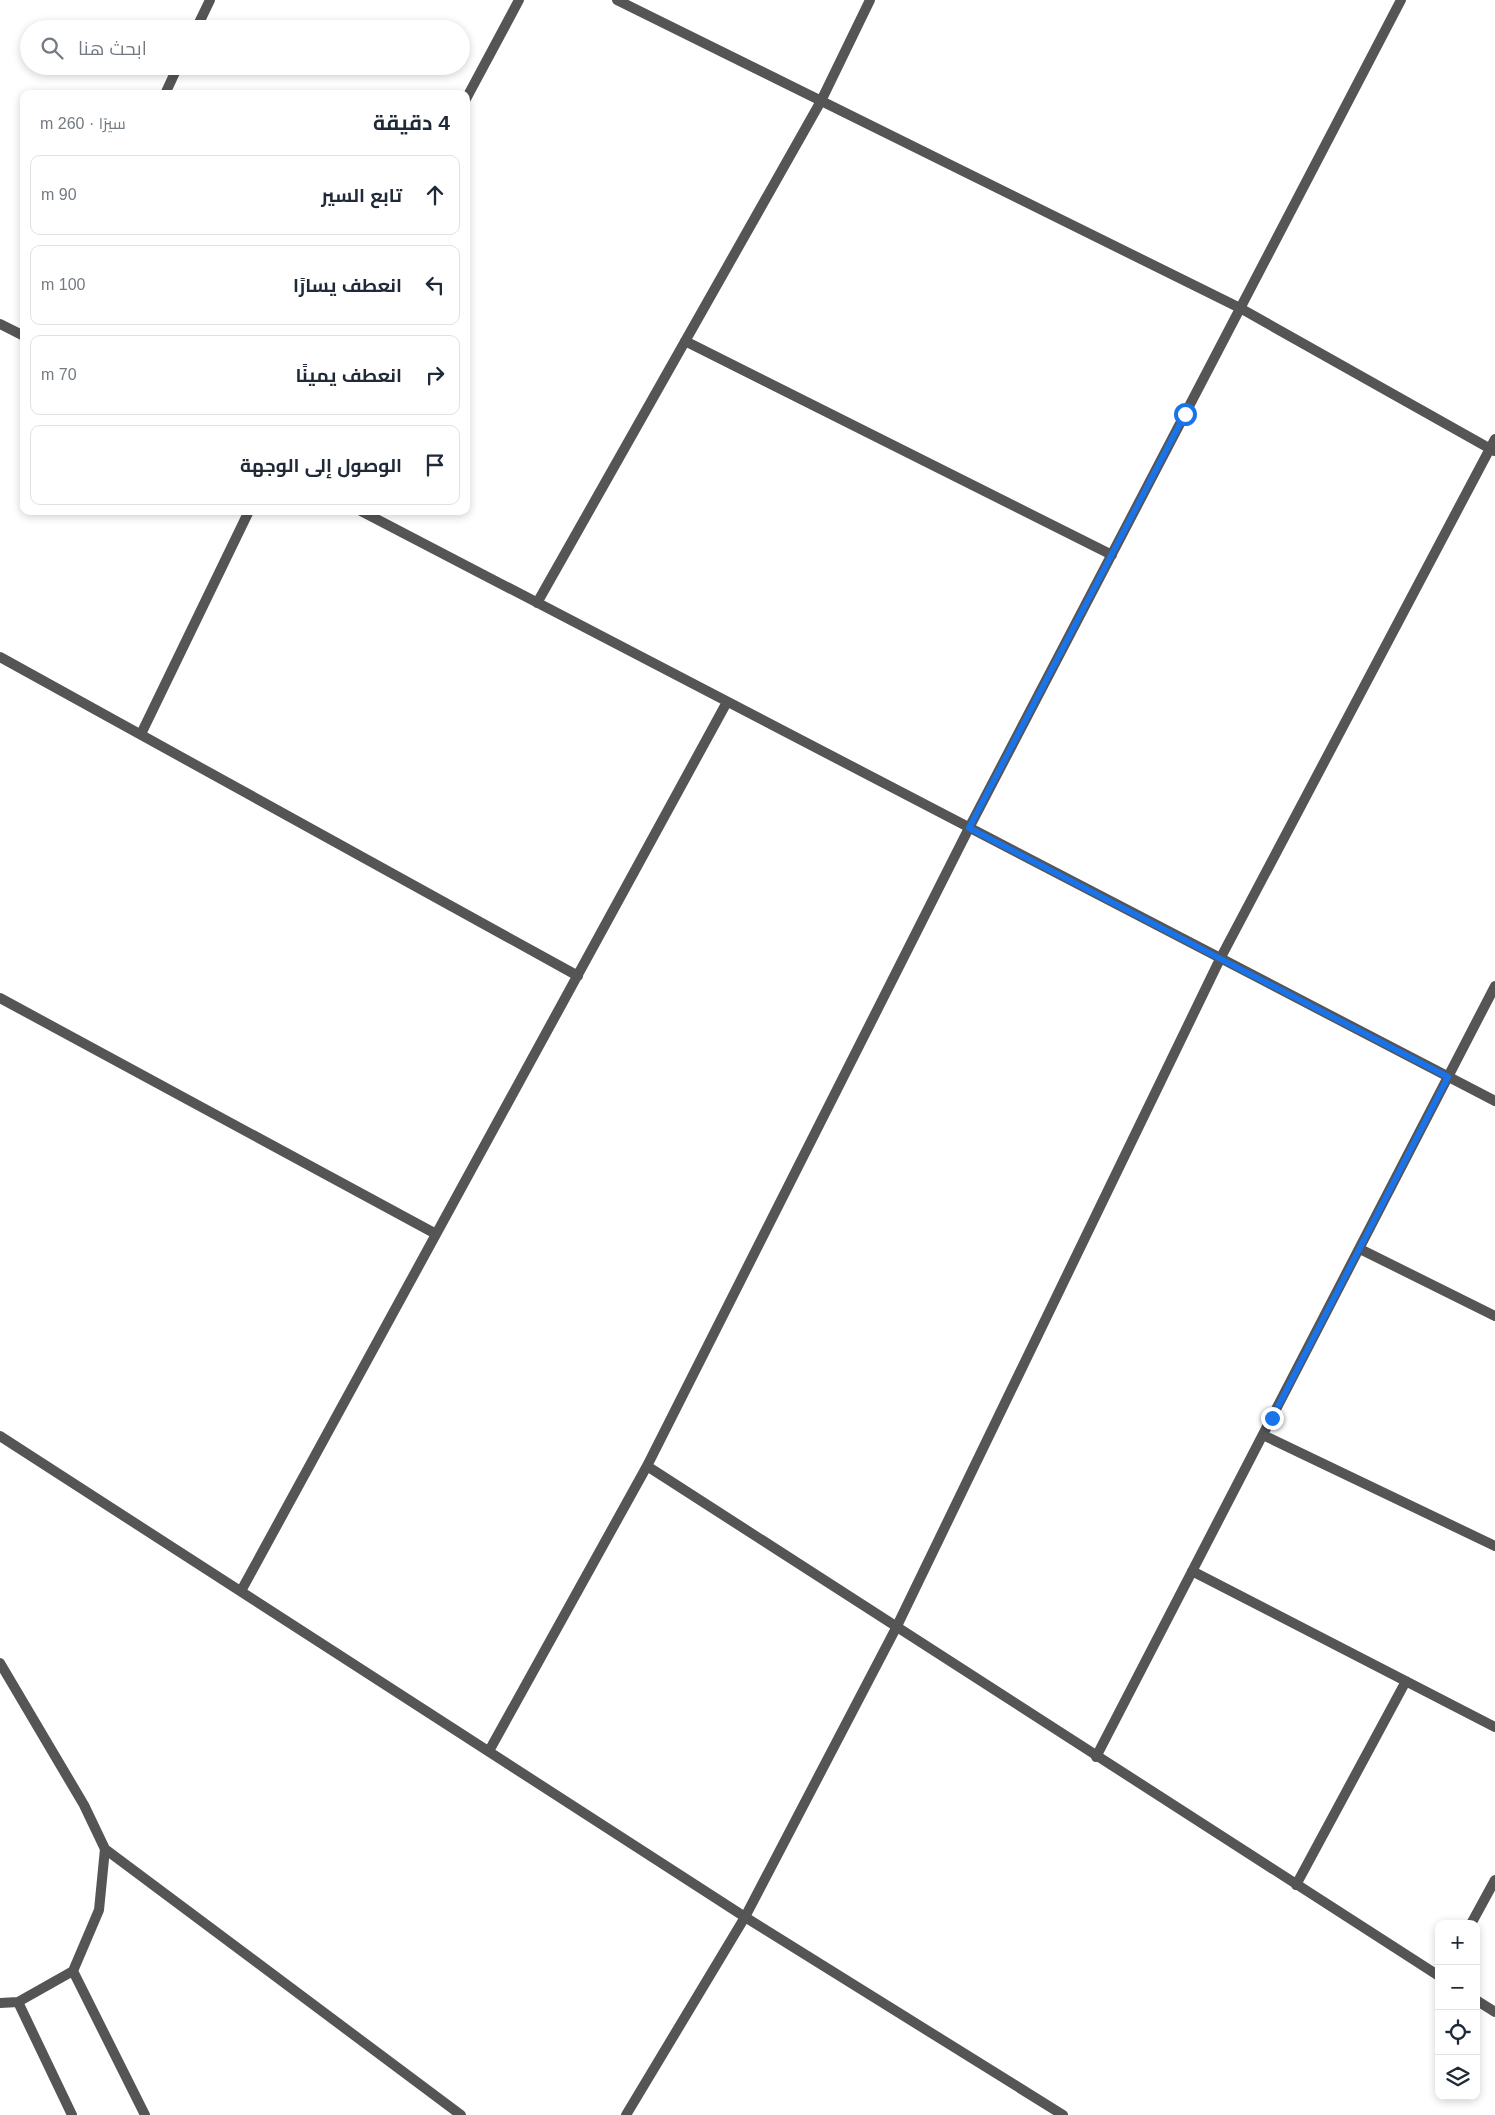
<!DOCTYPE html>
<html lang="ar">
<meta charset="utf-8">
<style>
body{margin:0;font-family:Helvetica,Cairo,sans-serif;background:#f2f2f3;color:#1f2937;direction:rtl}
.controls{position:absolute;right:15px;bottom:15px;display:grid;overflow:hidden;border-radius:10px;box-shadow:0 2px 8px #0003}
.controls button{width:45px;height:45px;display:grid;place-items:center;padding:0;border:0;border-bottom:1px solid #e0e1e3;background:#fff;color:#1f2937;font:25px sans-serif}
.stop{position:absolute;width:15px;height:15px;margin:-11px;border:4px solid #1a73e8;border-radius:50%;background:#fff}
.stop.end{background:#1a73e8;border-color:#fff;box-shadow:0 1px 5px #0008}
.list{margin:0;padding:0;list-style:none}
h2{display:flex;justify-content:space-between;align-items:center;height:65px;margin:0;padding:0 20px;font-size:21px}
h2 small{font-size:16px;font-weight:400;color:#747a83}
.list li{display:grid;grid-template-columns:32px 1fr auto;gap:15px;align-items:center;box-sizing:border-box;height:80px;margin:0 10px 10px;padding:0 10px;border:1px solid #e0e1e3;border-radius:10px}
.list b{display:block;font-size:19px;white-space:nowrap}
.list em{font-size:16px;font-style:normal;color:#747a83}
.icon{flex:none;width:28px;height:28px;fill:none;stroke:currentColor;stroke-width:2;stroke-linecap:round;stroke-linejoin:round}
.map{position:relative;flex:none;width:1495px;height:2115px;overflow:hidden;direction:ltr}
.search{position:absolute;background:#fff;box-shadow:0 2px 8px #0003;left:20px;top:20px;width:450px;height:55px;display:flex;align-items:center;gap:12px;box-sizing:border-box;padding:0 18px;border-radius:28px;color:#747a83;font-size:19px}
.panel{position:absolute;background:#fff;box-shadow:0 2px 8px #0003;left:20px;top:90px;width:450px;height:425px;border-radius:10px;direction:rtl}
.map>svg:first-child{display:block}
.lines{fill:none;stroke-linecap:round;stroke-linejoin:round}
.street{stroke:#555;stroke-width:10}
.route{stroke:#1a73e8;stroke-width:6}
</style>
<div class="map">
<svg width="1495" height="2115" viewBox="0 0 1495 2115">
<rect width="100%" height="100%" fill="#fff"/>
<g class="lines">
<path class="street" d="M 617,0 L 1240,308 L 1494,451
M 196,29 L 210,0
M 165,94 L 178,66
M 466,99 L 519,0
M 0,324 L 24,336
M 685,341 L 1112,555
M 361,511 L 1495,1101
M 537,603 L 821,101 L 870,0
M 0,657 L 578,976
M 141,734 L 249,511
M 0,998 L 436,1234
M 1360,1249 L 1495,1316
M 1263,1435 L 1495,1546
M 0,1436 L 745,1917 L 1063,2115
M 647,1466 L 1439,1976
M 1192,1571 L 1495,1727
M 241,1591 L 727,702
M 0,1663 L 84,1805 L 105,1849 L 99,1910 L 73,1971 L 18,2002 L 0,2003
M 489,1751 L 647,1466 L 969,828 L 1401,0
M 1096,1757 L 1495,986
M 105,1849 L 461,2115
M 1296,1885 L 1406,1681
M 1471,1924 L 1495,1880
M 73,1971 L 145,2115
M 1476,2000 L 1495,2012
M 18,2002 L 72,2115
M 626,2115 L 745,1917 L 896,1628 L 1220,959 L 1495,439"/>
</g>
<g class="lines">
<path class="route" d="M 1185,414 L 969,828 L 1448,1077 L 1272,1418"/>
</g>
</svg>
<div class="controls">
<button>+</button>
<button>−</button>
<button><svg class="icon" aria-label="locate" viewBox="0 0 24 24"><circle cx="12" cy="12" r="6"/><path d="M12 2v4M12 18v4M2 12h4M18 12h4"/></svg></button>
<button><svg class="icon" aria-label="layers" viewBox="0 0 24 24"><path d="M12 4l9 5-9 5-9-5zM3 14l9 5 9-5"/></svg></button>
</div>
<div class="stop" style="left:1185px;top:414px"></div>
<div class="stop end" style="left:1272px;top:1418px"></div>
<div class="search"><svg class="icon" aria-label="search" viewBox="0 0 24 24"><circle cx="10" cy="10" r="6"/><path d="M15 15l6 6"/></svg>ابحث هنا</div>
<section class="panel">
<h2>4 دقيقة<small>سيرًا · 260 m</small></h2>
<ul class="list">
<li><svg class="icon" aria-label="ahead" viewBox="0 0 24 24"><path d="M12 20V5M6 11l6-6 6 6"/></svg><div><b>تابع السير</b></div><em>90 m</em></li>
<li><svg class="icon" aria-label="left" viewBox="0 0 24 24"><path d="M17 20v-9H6M10 6l-5 5 5 5"/></svg><div><b>انعطف يسارًا</b></div><em>100 m</em></li>
<li><svg class="icon" aria-label="right" viewBox="0 0 24 24"><path d="M7 20v-9h11M14 6l5 5-5 5"/></svg><div><b>انعطف يمينًا</b></div><em>70 m</em></li>
<li><svg class="icon" aria-label="arrive" viewBox="0 0 24 24"><path d="M6 21V4h12l-3 4 3 4H6"/></svg><div><b>الوصول إلى الوجهة</b></div></li>
</ul>
</section>
</div>
